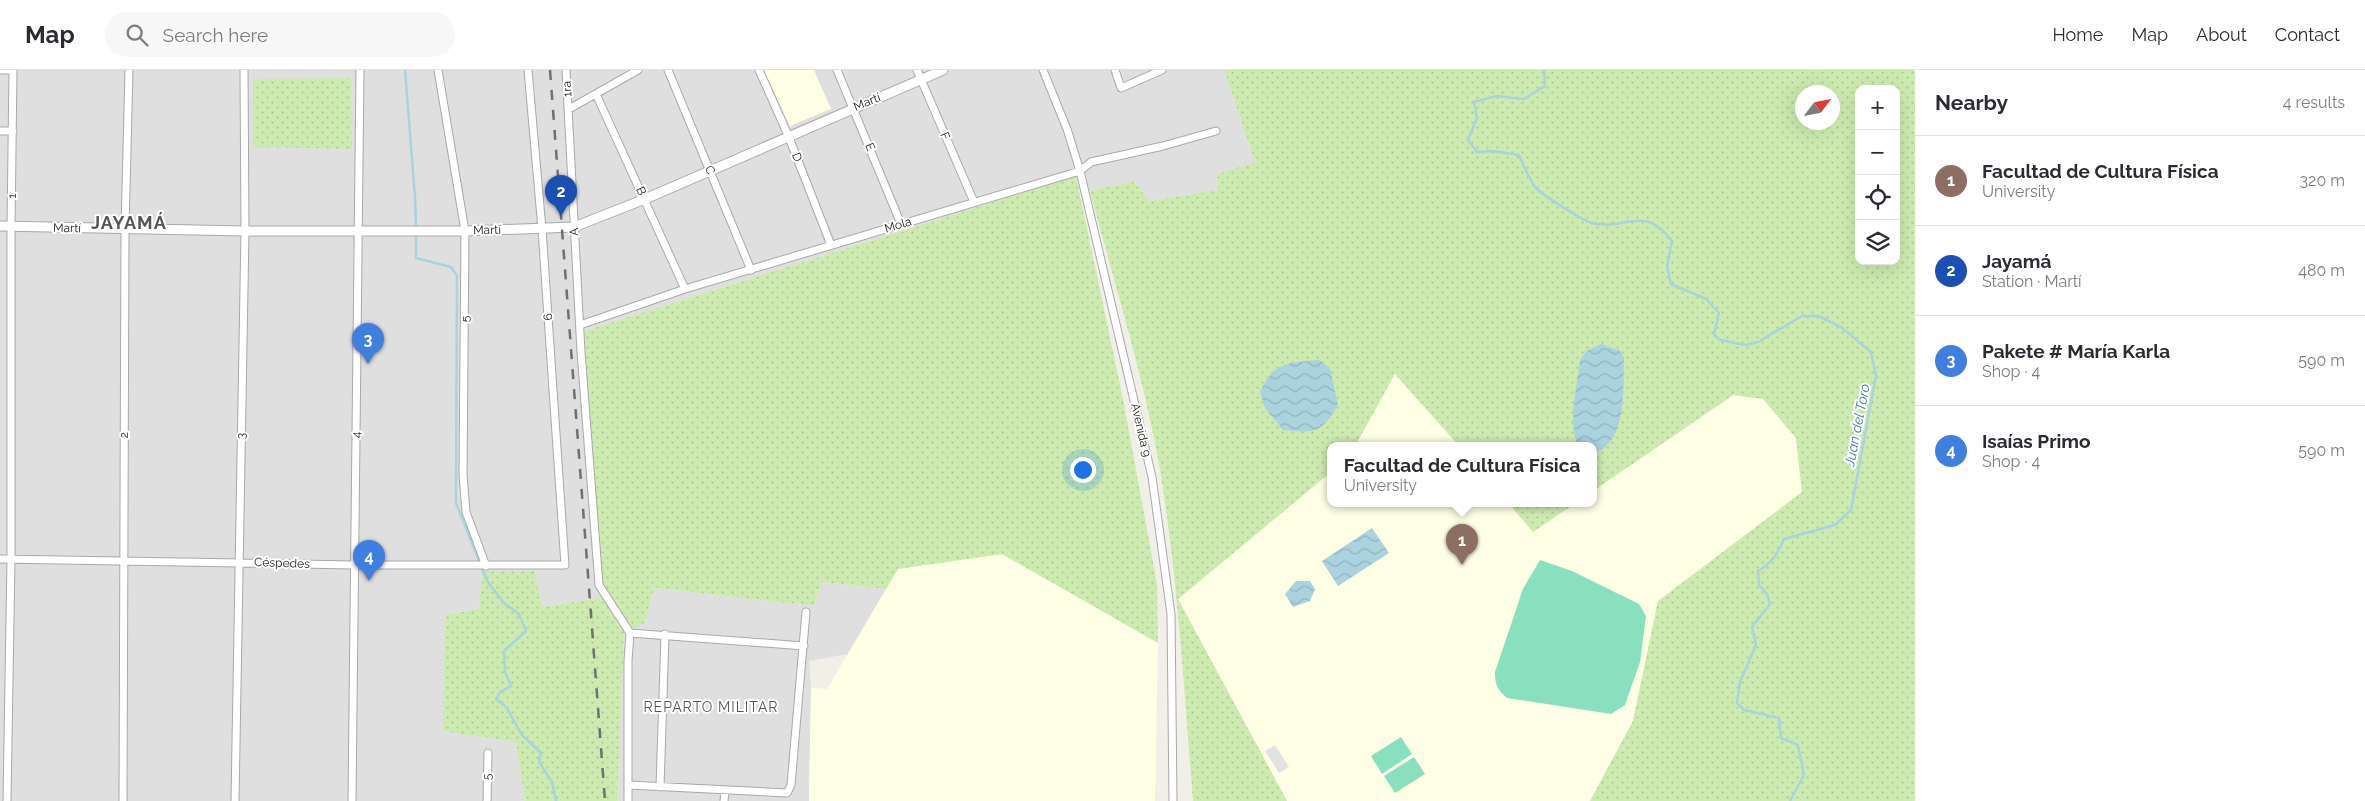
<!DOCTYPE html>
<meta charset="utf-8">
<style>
body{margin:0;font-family:Raleway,sans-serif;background:#f7f7f7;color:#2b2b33}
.controls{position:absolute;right:15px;top:15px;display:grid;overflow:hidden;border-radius:10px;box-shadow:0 5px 20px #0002}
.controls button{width:45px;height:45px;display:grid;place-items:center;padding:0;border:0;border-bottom:1px solid #e1e1e2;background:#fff;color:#2b2b33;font:25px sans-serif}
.compass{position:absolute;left:1795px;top:15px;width:45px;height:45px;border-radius:50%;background:#fff;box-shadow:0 5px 20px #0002;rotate:58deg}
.you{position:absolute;left:1082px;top:399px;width:18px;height:18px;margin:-12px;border:4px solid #fff;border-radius:50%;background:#1a73e8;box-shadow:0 0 0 8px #1a73e833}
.badge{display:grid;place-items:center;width:32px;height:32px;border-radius:50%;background:#d40000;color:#fff;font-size:16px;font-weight:700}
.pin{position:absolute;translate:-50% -41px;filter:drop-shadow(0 1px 2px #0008)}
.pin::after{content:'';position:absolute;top:26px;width:18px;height:15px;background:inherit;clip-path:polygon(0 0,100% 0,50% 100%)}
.popup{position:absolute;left:1327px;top:372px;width:270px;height:65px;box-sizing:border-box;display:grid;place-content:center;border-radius:10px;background:#fff;filter:drop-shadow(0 1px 4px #0005);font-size:16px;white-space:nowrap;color:#7c7c81}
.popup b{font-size:19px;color:#2b2b33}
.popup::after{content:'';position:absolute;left:50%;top:100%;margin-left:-10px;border:10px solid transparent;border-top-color:#fff}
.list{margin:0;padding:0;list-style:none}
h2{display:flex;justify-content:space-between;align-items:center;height:65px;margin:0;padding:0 20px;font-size:21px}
h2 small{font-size:16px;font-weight:400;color:#7c7c81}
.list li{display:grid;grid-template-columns:32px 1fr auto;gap:15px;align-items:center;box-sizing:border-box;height:90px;padding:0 20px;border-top:1px solid #e1e1e2}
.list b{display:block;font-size:19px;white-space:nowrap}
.list p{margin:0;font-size:16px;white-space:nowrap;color:#7c7c81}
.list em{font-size:16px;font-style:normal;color:#7c7c81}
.icon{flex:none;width:28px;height:28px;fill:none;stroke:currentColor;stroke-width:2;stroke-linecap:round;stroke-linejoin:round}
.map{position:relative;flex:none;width:1915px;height:731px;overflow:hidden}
header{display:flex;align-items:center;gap:30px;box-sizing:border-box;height:70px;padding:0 25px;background:#fff;border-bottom:1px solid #e1e1e2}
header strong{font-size:24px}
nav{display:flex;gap:28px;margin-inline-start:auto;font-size:18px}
.search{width:350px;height:45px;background:#f7f7f7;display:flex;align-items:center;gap:12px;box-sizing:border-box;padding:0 18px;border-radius:28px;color:#7c7c81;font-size:19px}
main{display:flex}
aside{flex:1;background:#fff}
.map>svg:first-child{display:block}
.residential{fill:#e0dfdf}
.education{fill:#ffffe5}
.grass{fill:url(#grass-dots);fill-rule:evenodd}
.pitch{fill:#88e0be}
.parking{fill:#e2e2e2}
.water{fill:url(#water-waves)}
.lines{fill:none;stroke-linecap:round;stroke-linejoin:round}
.stream{stroke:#aad3df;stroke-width:2.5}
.minor-casing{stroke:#a9a9a9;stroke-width:9}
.tertiary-casing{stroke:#a9a9a9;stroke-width:11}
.minor{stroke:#fff;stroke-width:7}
.tertiary{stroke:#fff;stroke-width:9}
.rail{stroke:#707070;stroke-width:2.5;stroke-dasharray:10 10;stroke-linecap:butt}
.labels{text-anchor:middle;stroke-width:4;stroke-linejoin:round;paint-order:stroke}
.street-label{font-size:12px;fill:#222;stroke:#fff}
.water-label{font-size:14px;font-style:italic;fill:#4a7aab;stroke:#fff}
.neighbourhood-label{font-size:14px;letter-spacing:1px;fill:#555;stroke:#fff}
.district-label{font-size:18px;font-weight:bold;letter-spacing:1px;fill:#555;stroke:#fff}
</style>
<header>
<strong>Map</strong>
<div class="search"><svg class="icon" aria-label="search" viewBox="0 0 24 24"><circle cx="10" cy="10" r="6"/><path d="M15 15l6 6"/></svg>Search here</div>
<nav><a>Home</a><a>Map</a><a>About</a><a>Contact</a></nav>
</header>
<main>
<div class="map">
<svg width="1915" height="731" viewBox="0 0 1915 731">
<defs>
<pattern id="grass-dots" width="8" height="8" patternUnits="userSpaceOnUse" patternTransform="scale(1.25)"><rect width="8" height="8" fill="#cdebb0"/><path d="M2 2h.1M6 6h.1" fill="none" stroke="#b0c997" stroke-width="1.8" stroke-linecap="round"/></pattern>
<pattern id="water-waves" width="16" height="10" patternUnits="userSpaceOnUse" patternTransform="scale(1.25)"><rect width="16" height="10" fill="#aad3df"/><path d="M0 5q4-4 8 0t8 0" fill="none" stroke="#92b5bf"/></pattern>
</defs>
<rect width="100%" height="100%" fill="#f2efe9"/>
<path class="residential" d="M 0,0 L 1224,0 L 1255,92 L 1217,104 L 1218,120 L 1149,131 L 1134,111 L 1090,121 L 1076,106 L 581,262 L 599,528 L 542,537 L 482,502 L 479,539 L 445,545 L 516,672 L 525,731 L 0,731 Z
M 822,512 L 886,519 L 848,584 L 809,591 L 811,618 L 809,731 L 617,731 L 624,564 L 645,553 L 654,518 L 813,536 Z"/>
<path class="education" d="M 764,0 L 814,0 L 831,39 L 790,56 Z
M 1395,304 L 1459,376 L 1355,376 Z
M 1734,325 L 1763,329 L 1796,368 L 1802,422 L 1658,531 L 1633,651 L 1590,731 L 1287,731 L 1178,529 L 1331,402 L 1331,434 L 1509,434 L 1533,461 L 1574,434 L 1593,434 L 1593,421 Z
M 1002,484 L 1158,573 L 1155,731 L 809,731 L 811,618 L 827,619 L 898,499 Z"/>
<path class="grass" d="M 1224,0 L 1915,0 L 1915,731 L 1590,731 L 1633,651 L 1658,531 L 1802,422 L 1796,368 L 1763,329 L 1733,325 L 1593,421 L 1593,376 L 1459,376 L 1395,304 L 1355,376 L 1331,376 L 1331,402 L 1178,529 L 1287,731 L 1193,731 C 1184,620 1178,510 1160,400 C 1144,307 1114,213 1090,121 L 1134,111 L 1149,131 L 1218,120 L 1217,104 L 1255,92 ZM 1859,19 L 1896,19 L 1896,191 L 1859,191 ZM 1802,22 L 1832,22 L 1832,52 L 1802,52 Z
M 351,8 L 352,79 L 253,77 L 253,9 Z
M 1076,106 L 1123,329 L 1157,514 L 1158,573 L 1002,484 L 898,499 L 886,519 L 822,512 L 813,536 L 654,518 L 645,553 L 624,564 L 617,731 L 525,731 L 516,672 L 443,661 L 445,545 L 479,539 L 482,501 L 534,501 L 542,537 L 599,528 L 581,262 Z
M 1509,434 L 1574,434 L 1533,462 Z"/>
<path class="pitch" d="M 1540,490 L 1572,501 L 1639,534 L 1646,546 L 1640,592 L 1625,635 L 1611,644 L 1507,628 C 1497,619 1495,615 1495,602 L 1523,519 Z
M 1401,667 L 1412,684 L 1382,704 L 1371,686 Z
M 1414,687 L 1425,704 L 1395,723 L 1384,706 Z"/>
<path class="parking" d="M 1275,675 L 1289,697 L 1279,703 L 1265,681 Z"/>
<path class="water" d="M 1601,274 L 1619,280 L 1624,287 C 1623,315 1628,373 1594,383 L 1593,376 L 1579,376 C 1566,355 1578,314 1580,290 L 1586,281 Z
M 1319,290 L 1330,298 L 1338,335 C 1321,364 1315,363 1283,360 L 1265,338 L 1260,322 C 1273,292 1290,292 1319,290 Z
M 1372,458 L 1389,483 L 1338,516 L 1322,491 Z
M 1296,511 L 1310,511 L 1315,519 L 1310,531 L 1293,537 L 1285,524 Z"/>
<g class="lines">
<path class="stream" d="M 405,0 L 415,127 L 416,158
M 1544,0 L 1545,16 L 1524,29 L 1496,26 L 1474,32 L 1477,48 L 1468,70 L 1477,82 L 1492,81 L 1519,85 C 1524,95 1529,111 1537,119 C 1543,125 1585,152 1592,153 C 1628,161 1642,133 1672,171 L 1667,197 L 1671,214 L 1706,229 L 1719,243 L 1714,265 L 1720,270 L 1746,275 L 1758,272 L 1802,246 L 1818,246 L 1841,257 L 1871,282 L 1876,306 L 1851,440 L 1835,455 L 1784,469 C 1778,483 1772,493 1758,501 L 1759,515 L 1767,524 L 1770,534 L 1752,557 L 1756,575 L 1740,612 L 1737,633 L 1744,640 L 1779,648 L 1781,668 L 1798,675 L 1804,705 L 1790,731
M 416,164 L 416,188 L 451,197 L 457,206 L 456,433 L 487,511 L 504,533 L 519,544 L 526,561 L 504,581 L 505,602 L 511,616 L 500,622 L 496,629 L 506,637 L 522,665 L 541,683 L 539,692 L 552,712 L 556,731"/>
<g class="minor-casing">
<path id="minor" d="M 0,0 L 13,0
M 438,0 L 465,161 L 463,405 L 466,442 L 486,496
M 566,0 L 581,282 L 599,515 L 630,563 L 628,591 L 628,731
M 668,0 L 751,200
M 759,0 L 788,65 L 831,175
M 837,0 L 901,154
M 917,0 L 974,132
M 1043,0 L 1067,59 L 1080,101 L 1152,407 L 1171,544 L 1173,731
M 1115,0 L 1121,18 L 1162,0
M 596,24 L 685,219
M 569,39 L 638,0
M 0,61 L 13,61
M 580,255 L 685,219 L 1080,101 L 1091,92 L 1163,76 L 1216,61
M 0,489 L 354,495 L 565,495 L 542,159 L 528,0
M 630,563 L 804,576
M 629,715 L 787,723 L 791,715 L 806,542
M 660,717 L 665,564
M 7,731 L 11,489 L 11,157 L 13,0
M 123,731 L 125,159 L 129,0
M 235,731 L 245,161 L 244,0
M 352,731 L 360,0
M 487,731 L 488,683
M 724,731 L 725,721"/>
</g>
<g class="tertiary-casing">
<path id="tertiary" d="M 0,156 L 245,161 L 465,161 L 574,157 L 645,129 L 943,0"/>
</g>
<use href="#minor" class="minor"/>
<use href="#tertiary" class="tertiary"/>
<path class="rail" d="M 550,0 L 605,731"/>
</g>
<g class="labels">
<g class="street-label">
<text transform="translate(567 19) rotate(-94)" y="4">1ra</text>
<text transform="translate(867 32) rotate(-22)" y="4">Martí</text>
<text transform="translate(945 66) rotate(67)" y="4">F</text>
<text transform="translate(870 77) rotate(68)" y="4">E</text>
<text transform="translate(797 87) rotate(69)" y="4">D</text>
<text transform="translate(710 100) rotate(67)" y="4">C</text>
<text transform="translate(641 121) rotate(65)" y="4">B</text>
<text transform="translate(12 126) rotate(-89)" y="4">1</text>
<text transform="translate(898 155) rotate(-17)" y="4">Mola</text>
<text transform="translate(67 158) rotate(1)" y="4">Martí</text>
<text transform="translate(487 160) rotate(-1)" y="4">Martí</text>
<text transform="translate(574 162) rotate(-93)" y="4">A</text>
<text transform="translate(548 247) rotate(-94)" y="4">6</text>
<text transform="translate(465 249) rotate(-90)" y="4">5</text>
<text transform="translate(1141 360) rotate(77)" y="4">Avenida 9</text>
<text transform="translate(124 365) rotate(-90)" y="4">2</text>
<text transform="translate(356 365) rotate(-89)" y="4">4</text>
<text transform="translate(241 366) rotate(-89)" y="4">3</text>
<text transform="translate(282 493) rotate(2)" y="4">Céspedes</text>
<text transform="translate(487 707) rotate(-89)" y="4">5</text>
</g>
<g class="water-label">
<text transform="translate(1857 355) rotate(-79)" y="5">Juan del Toro</text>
</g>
<g class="neighbourhood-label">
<text x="711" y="642">REPARTO MILITAR</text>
</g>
<g class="district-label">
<text x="129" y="159">JAYAMÁ</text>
</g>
</g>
</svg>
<div class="controls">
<button>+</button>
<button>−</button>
<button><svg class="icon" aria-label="locate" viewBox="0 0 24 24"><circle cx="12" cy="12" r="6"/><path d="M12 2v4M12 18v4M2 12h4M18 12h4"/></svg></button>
<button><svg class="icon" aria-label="layers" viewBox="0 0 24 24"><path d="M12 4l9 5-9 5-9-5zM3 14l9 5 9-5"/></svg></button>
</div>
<svg class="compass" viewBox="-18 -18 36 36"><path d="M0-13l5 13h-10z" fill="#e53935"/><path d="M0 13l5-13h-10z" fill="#7c7c81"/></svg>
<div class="you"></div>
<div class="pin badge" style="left:1462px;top:495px;background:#8d6e63">1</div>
<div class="popup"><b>Facultad de Cultura Física</b>University</div>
<div class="pin badge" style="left:561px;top:146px;background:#1a4fb4">2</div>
<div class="pin badge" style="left:368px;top:294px;background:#3f7fe0">3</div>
<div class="pin badge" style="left:369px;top:511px;background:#3f7fe0">4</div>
</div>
<aside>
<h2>Nearby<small>4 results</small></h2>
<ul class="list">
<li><span class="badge" style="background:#8d6e63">1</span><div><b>Facultad de Cultura Física</b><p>University</p></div><em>320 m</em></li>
<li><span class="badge" style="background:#1a4fb4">2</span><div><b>Jayamá</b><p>Station · Martí</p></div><em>480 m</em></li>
<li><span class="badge" style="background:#3f7fe0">3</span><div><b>Pakete # María Karla</b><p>Shop · 4</p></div><em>590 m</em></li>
<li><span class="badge" style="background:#3f7fe0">4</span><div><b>Isaías Primo</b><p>Shop · 4</p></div><em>590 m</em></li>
</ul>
</aside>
</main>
